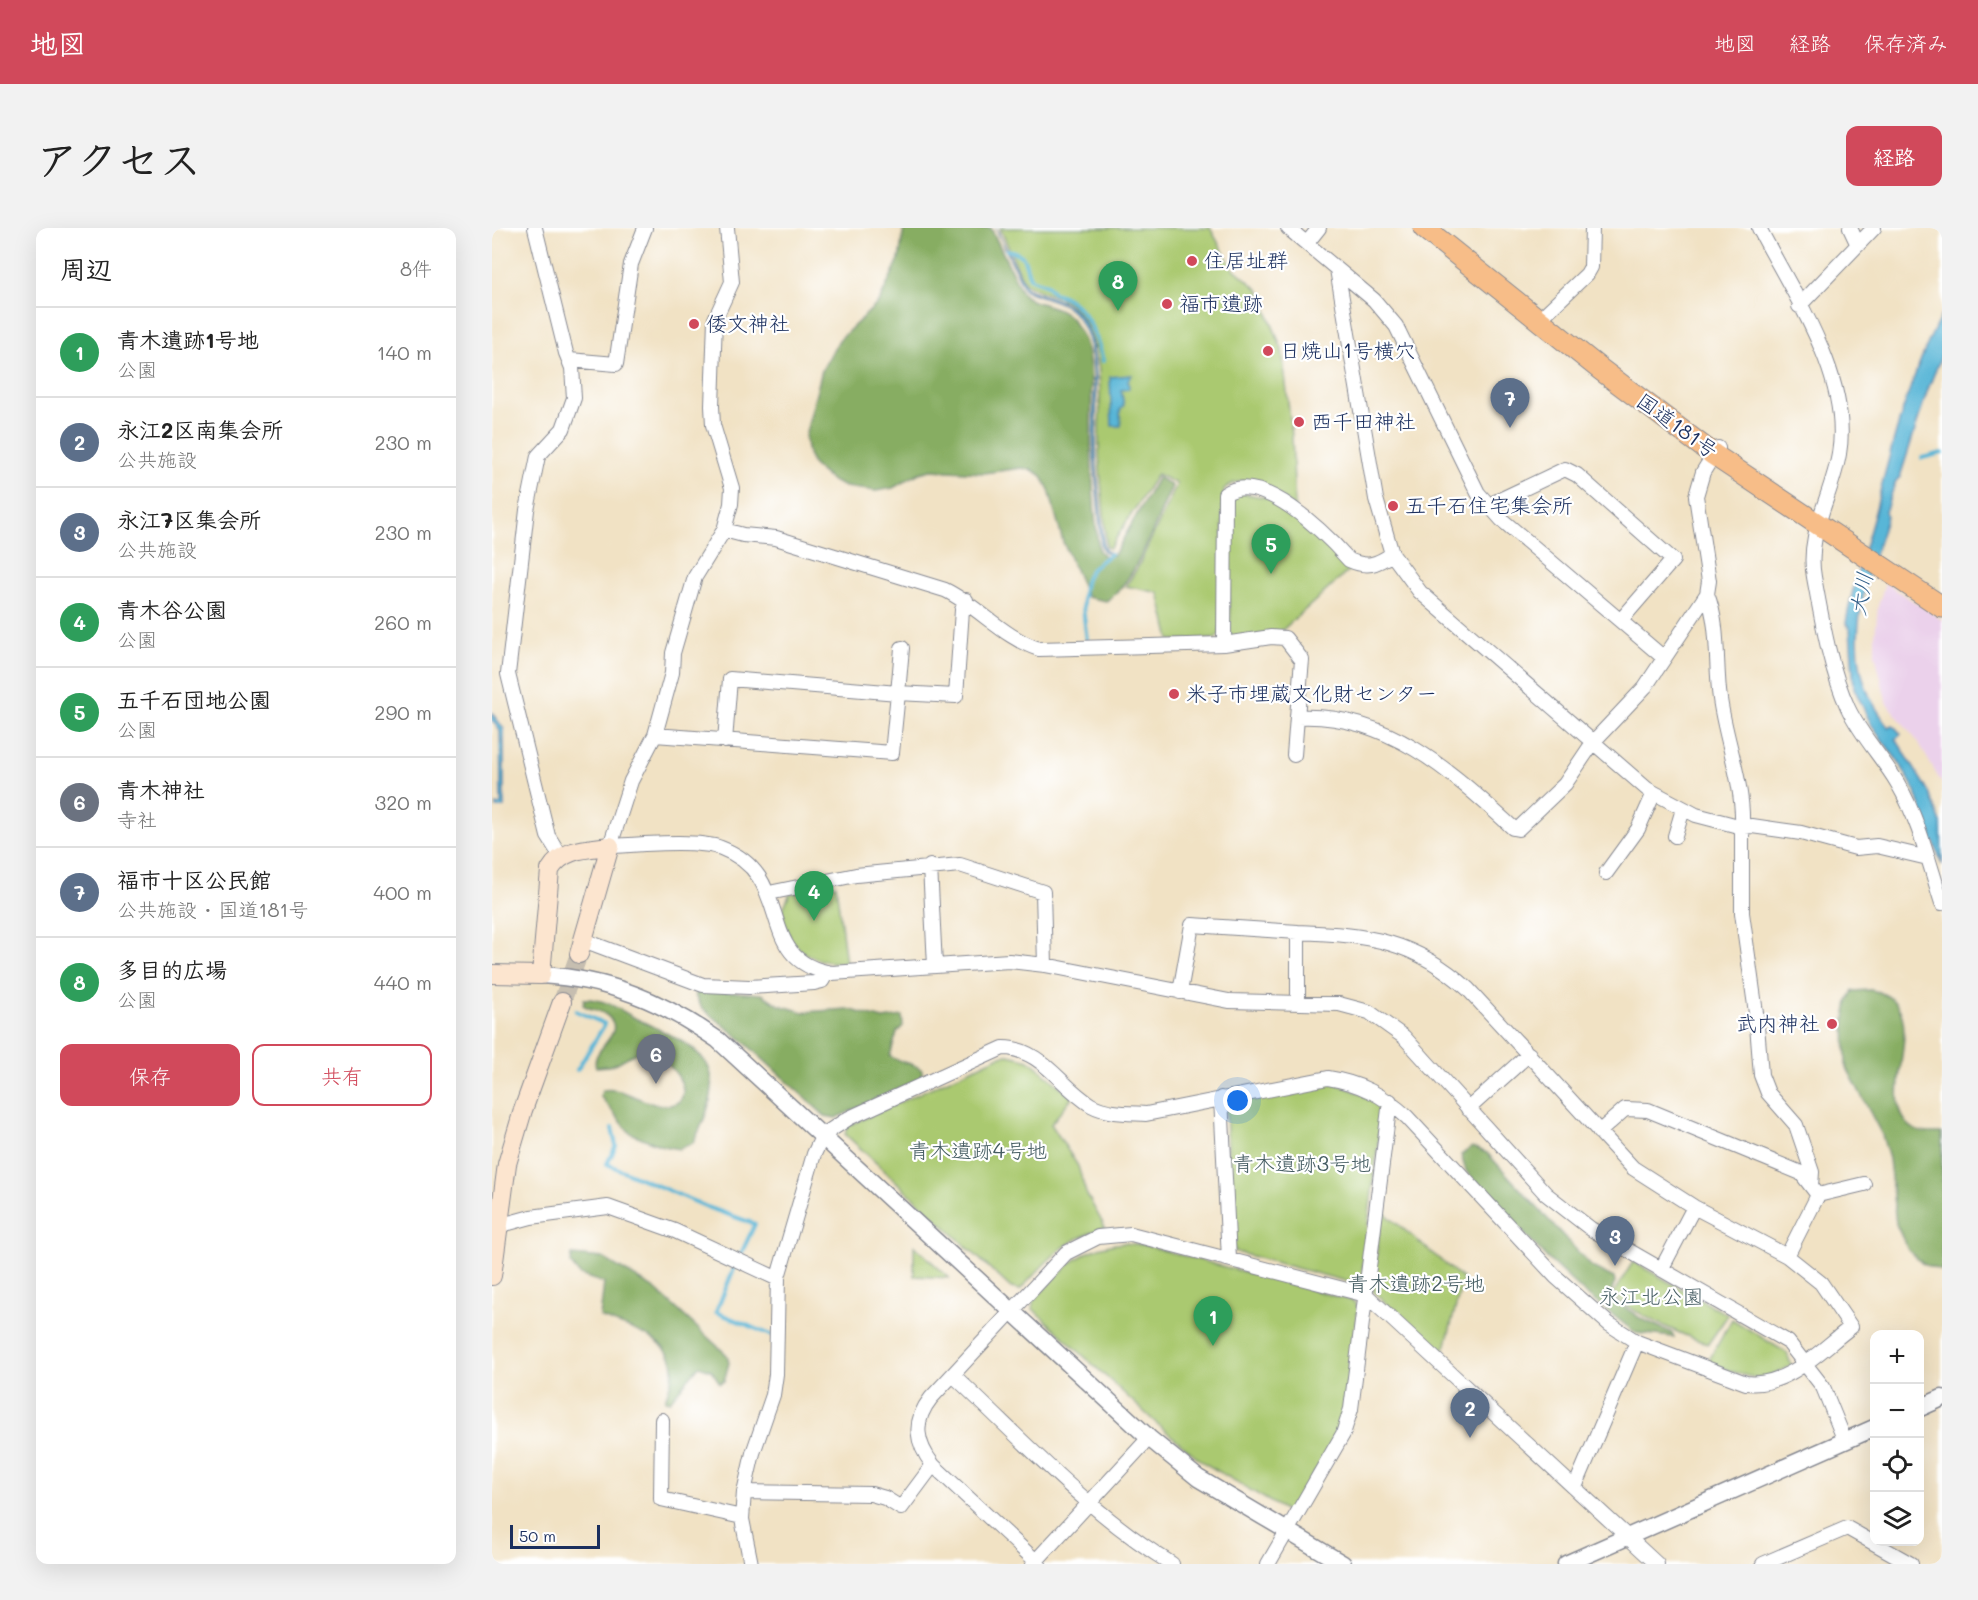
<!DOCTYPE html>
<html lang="ja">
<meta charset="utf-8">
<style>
body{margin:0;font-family:Mali,"Klee One",sans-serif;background:#f2f2f2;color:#222}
.controls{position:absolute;right:18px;bottom:18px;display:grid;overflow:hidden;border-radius:12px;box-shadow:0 6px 24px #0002}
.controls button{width:54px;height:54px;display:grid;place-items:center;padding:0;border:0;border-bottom:2px solid #e0e0e0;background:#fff;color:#222;font:30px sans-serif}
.scale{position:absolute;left:18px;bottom:15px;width:90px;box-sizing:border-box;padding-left:6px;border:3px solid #1b2f5e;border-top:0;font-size:16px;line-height:21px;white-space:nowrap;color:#1b2f5e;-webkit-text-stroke:4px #fff;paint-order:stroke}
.you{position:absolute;left:746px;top:873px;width:21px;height:21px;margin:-15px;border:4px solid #fff;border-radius:50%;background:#1a73e8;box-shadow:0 0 0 9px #1a73e833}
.badge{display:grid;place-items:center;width:39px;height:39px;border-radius:50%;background:#d1495b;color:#fff;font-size:20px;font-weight:700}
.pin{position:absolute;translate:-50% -50px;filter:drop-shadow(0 2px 3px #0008)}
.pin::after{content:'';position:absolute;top:32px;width:21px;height:18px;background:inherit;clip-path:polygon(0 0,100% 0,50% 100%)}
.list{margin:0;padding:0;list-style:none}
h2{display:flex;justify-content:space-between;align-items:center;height:78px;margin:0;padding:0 24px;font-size:26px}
h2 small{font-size:20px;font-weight:400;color:#767676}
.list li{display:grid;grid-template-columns:39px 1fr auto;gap:18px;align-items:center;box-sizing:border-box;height:90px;padding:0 24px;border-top:2px solid #e0e0e0}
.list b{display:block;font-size:22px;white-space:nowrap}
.list p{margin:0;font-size:20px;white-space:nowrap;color:#767676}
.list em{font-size:20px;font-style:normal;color:#767676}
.actions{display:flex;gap:12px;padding:18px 24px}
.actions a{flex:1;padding:14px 0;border:2px solid #d1495b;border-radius:12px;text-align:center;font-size:21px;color:#d1495b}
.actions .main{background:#d1495b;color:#fff}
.icon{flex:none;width:33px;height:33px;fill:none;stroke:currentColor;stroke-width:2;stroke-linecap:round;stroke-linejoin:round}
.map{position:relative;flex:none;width:1450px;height:1336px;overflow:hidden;border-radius:12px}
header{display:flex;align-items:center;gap:36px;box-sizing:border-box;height:84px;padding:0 30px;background:#d1495b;color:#fff}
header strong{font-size:28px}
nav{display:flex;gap:33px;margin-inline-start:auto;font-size:21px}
.intro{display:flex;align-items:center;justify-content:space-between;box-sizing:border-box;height:144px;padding:0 36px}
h1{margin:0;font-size:42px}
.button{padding:15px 27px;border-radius:12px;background:#d1495b;color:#fff;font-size:21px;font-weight:700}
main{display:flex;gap:36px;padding:0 36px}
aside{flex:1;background:#fff;border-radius:12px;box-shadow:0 6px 24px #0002}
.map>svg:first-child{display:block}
.built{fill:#ebd1eb}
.green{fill:#aac970;stroke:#627c67;stroke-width:1.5}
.forest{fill:#87ad62;stroke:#516e60;stroke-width:1.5}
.water{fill:#58b6d7;stroke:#3a729a;stroke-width:1.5}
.pier{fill:#f1e2c4}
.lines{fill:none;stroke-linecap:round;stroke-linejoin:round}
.stream{stroke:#58b6d7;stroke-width:4}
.secondary-tunnel{stroke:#c6beb0;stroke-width:18;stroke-dasharray:18 9;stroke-linecap:butt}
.minor-casing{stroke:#868891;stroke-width:16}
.tertiary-casing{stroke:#868891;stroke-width:19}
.secondary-casing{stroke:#868891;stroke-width:20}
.trunk-casing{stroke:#868891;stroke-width:23}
.minor{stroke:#fff;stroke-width:14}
.tertiary{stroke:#fff;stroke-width:16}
.secondary{stroke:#fce5cf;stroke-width:18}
.trunk{stroke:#f7bd88;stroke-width:21}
.poi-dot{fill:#d1495b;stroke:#fff;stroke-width:2}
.labels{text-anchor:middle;stroke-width:4.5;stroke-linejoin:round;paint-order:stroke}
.poi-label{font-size:21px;fill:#1b2f5e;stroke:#fff;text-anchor:start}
.street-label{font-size:21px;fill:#1b2f5e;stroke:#fff}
.park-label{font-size:21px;fill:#465d63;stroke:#fff}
.water-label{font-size:22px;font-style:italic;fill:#305e88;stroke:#fff}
</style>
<header>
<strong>地図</strong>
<nav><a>地図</a><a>経路</a><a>保存済み</a></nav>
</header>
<div class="intro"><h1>アクセス</h1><a class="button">経路</a></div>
<main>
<aside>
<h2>周辺<small>8件</small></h2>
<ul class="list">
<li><span class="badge" style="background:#2e9e5b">1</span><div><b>青木遺跡1号地</b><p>公園</p></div><em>140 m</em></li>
<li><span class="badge" style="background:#5c6f8a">2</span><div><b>永江2区南集会所</b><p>公共施設</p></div><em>230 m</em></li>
<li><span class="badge" style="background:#5c6f8a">3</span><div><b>永江7区集会所</b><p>公共施設</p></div><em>230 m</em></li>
<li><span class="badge" style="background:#2e9e5b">4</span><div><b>青木谷公園</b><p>公園</p></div><em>260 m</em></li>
<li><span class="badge" style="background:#2e9e5b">5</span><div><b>五千石団地公園</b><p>公園</p></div><em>290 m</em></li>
<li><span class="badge" style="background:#6b7280">6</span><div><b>青木神社</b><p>寺社</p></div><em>320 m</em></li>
<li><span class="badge" style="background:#5c6f8a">7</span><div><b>福市十区公民館</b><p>公共施設 · 国道181号</p></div><em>400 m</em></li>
<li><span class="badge" style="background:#2e9e5b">8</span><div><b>多目的広場</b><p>公園</p></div><em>440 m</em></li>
</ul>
<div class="actions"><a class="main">保存</a><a>共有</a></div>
</aside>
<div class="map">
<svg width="1450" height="1336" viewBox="0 0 1450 1336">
<rect width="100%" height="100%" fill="#fff"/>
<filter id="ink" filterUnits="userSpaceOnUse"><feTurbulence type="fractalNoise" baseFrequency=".0167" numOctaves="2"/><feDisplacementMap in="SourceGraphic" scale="12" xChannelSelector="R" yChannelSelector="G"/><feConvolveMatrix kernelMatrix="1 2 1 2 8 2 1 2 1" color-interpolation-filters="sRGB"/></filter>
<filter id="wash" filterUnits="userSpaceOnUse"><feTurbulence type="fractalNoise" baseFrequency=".008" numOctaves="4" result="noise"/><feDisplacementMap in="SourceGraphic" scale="24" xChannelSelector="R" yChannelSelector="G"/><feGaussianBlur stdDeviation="1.35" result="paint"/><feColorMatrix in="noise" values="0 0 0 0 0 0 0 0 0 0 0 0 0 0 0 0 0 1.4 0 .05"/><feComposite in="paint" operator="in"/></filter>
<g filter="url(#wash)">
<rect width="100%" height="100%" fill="#f1e2c4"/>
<path class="built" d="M 1393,355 L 1450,392 L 1450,556 L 1426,514 L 1396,477 L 1392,464 L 1383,426 L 1383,407 L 1386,378 Z"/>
<path class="green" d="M 508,0 L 718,0 L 740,39 L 767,62 L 790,122 L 800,208 L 803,280 C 784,265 757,240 732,261 L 728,406 L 723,411 L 678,412 L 667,365 L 634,358 L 646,339 L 685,256 L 665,246 L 618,320 L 614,319 C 613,286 608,255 607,223 C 606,176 617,120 584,82 C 571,66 547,67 532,54 Z
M 742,264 L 777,270 L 862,338 L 787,405 L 741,411 L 736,405 L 738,273 Z
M 344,657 L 354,735 C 319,735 295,722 291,683 C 291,675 297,673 297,666 Z
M 517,827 L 537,832 L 580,869 L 559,896 L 586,938 L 594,965 L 613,999 C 568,1015 560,1028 528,1062 L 519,1060 L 353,906 L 356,898 L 508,828 Z
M 842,855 L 891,874 L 869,1053 L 864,1056 L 744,1024 L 740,1017 L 734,880 L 736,875 Z
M 889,982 L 971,1051 L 953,1120 L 947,1124 L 881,1063 Z
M 632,1015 L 651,1017 L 861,1073 L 866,1079 L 850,1191 L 847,1202 L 802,1281 L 794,1283 L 712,1235 L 663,1194 L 541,1081 L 541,1073 C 571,1042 586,1019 632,1015 Z
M 422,1017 L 457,1050 L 422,1048 Z
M 1141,1034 L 1236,1087 L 1216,1116 C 1181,1103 1150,1090 1120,1067 Z
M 1240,1091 L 1295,1125 L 1299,1137 C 1267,1160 1249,1146 1216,1134 Z"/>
<path class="forest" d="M 412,0 L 499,0 L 530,65 C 541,78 565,75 578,89 C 583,96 589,104 592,113 C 602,136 599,187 599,213 C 600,250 602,287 607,323 L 612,328 L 622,327 L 666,249 L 680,258 C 665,290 644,355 614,373 L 595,369 L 571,314 L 557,262 L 549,247 L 540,242 L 530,240 L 492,245 L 439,242 L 427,245 L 401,260 L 384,263 L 353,259 L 340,253 L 321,237 L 316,226 L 313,209 L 330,142 L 347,112 L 387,74 L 407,31 Z
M 209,762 L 270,766 L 287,777 L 311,784 L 356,781 L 391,791 L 410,788 L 411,798 L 405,804 L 398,828 C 408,836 421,833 430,842 L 430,850 L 344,890 L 333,888 L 249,811 L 210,780 L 203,767 Z
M 1379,762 C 1450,776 1377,873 1422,901 C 1429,906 1442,905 1450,905 L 1450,1043 L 1431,1036 L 1416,1022 L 1404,996 L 1397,931 L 1390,907 L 1354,838 L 1353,791 L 1356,773 L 1361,763 Z
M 92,771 C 114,770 129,783 147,792 C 216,824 241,837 201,915 L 187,921 L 167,917 L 138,905 L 108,868 L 111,862 C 135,858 155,881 178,877 C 211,870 174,824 152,824 C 140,824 132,832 123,836 C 118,839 110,838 104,839 C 98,822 129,809 120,793 C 113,782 101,783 91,777 Z
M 980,919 L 995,925 L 1100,1039 L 1122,1050 L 1123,1055 L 1117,1068 L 1148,1090 L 1180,1105 L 1182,1109 L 1144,1105 L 1090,1063 L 1056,1031 L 974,943 L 969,927 Z
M 80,1027 L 111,1030 L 163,1061 L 235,1127 L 237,1135 L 232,1153 L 228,1155 L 219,1142 L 207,1138 L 178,1173 L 173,1172 C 176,1161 181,1152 181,1140 C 179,1109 133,1100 108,1089 L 112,1055 L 88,1047 L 79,1036 Z"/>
<path class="water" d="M 504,0 L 534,60 C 548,68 567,69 580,80 C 614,110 602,184 604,226 C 605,256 610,286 611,317 L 613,322 L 619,326 L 612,324 L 609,317 C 608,287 604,257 602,226 C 599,183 612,119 581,84 C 569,71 547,70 532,61 Z
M 1450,86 L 1450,126 L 1435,164 L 1408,249 L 1404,253 L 1393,284 L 1395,288 C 1377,346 1351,408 1377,467 C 1382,478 1390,489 1396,499 L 1401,497 L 1409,506 L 1404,511 L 1438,566 L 1449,595 L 1450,637 L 1442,614 L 1434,616 L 1433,613 L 1440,610 L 1423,562 L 1408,536 L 1380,498 L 1362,460 L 1358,401 L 1354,395 C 1360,357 1373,322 1383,284 C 1400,216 1417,148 1450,86 Z
M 640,147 L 636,152 L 637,161 L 629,162 L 632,177 L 628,182 L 629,198 L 620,198 L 618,149 Z
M 0,485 L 12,501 L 12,580 L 4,580 L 4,577 L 9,576 L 8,503 L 0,492 Z"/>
<path class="pier" d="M 0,471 L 14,490 L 11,495 L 15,501 L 15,580 L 12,583 L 1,580 L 2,575 L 6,574 L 5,504 L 0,493 L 7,504 L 8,576 L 4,576 L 4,580 L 13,580 L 13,501 L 8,495 L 12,491 Z"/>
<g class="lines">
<path class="stream" d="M 515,22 C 539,27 530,36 539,51 L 555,57 L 561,65 C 591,71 605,106 611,133
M 1430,230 L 1450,225
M 595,413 C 593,393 585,359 599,342 C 604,336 612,331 618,326
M 84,783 L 113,796 L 85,842
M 120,900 L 124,918 L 115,936 L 215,979 L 263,996 L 248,1028
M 243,1038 L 224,1084 L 279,1107"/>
</g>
</g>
<g filter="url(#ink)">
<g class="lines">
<path class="secondary-tunnel" d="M 70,774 L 87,726"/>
<g class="minor-casing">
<path id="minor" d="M 43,0 L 74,125 L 80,140 L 82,170 L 71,201 L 46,228 L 35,282 L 16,446 L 56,608 L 69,629
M 235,0 L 240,54 L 223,91 L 220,178 L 221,197 L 240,260 L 239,276 L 232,302 L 203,349 L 181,425 L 180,445 L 163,507 L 139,553 L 118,618 C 146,617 204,611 229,620 C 306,649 260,733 340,745 L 517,733 L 553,737 L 737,773 L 847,776 L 877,784 L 912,809 L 1054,966 L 1099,1001 L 1296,1114 L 1331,1159 L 1353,1213
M 796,0 L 882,72 L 904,98 L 986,265 L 1010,292 L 1172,430
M 1267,0 C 1301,66 1360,150 1347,226 C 1340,268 1314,305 1322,349 C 1330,392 1338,441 1356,480 C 1369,508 1391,530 1406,556 C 1427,592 1437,635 1450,675
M 1358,0 L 1366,17
M 815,15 L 827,0
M 845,41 L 884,271 L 900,326 L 928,364 L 1155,561 L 1204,587 L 1250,599 C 1252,556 1234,514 1228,471 C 1223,436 1228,399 1215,366
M 1307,78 L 1382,0
M 1054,85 L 1095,46 L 1099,39 L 1100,0
M 77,132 L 124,136 L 139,36 L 153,0
M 997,277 L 1073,241 L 1085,247 L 1181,332 L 1129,392
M 232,302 L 251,307 L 284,310 L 453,362 C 486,378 512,410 547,421 L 732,416 L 733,266 C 769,241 833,305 857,332 C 875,340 884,337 900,326
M 732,416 L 779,409 L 793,410 L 810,432 L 805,489 C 894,484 959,543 1021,600 L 1026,601 L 1073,556 L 1102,513 L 1153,459 L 1215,366 L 1217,353 L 1204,268 L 1211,244 L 1226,220
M 163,507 L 400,525 L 406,465 L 464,468 L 470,382 L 474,372
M 233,513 L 238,451 L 406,465 L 410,420
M 802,527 L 805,489
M 1183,608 L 1191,581
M 438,638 L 443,738
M 1114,645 L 1146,601 L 1162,565
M 277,665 L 364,647 L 468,637 L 551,664 L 553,737
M 91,712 L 211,757 L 257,759 L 322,755 L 330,753 L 335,744
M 806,774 L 806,704
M 729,870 L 737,1031
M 976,881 L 1037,826
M 1107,904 L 1133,881 L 1156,882 L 1309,945 L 1326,967 L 1295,1028
M 1319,958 L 1320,944 L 1304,897 L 1276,865 L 1269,847 L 1264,785 L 1250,685 L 1250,599 L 1260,598 L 1309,605 L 1364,620 L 1385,618 L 1436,630
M 1326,967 L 1372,956
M 6,998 L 39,989 L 116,979 L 183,1003 L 286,1051
M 1170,1040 L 1202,979
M 461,1147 C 531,1212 598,1286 680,1336
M 170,1192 L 169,1271 L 250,1289
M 441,1237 L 409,1280 L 393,1270 L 379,1266 L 252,1264 L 261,1225 L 281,1167 L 284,1146 L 286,1049 L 322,926 L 331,907 L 357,890 L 511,820 C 549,820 569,859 599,877 C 616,886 636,885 654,886 L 836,850 C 868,855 891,867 915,889 L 1064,1049 L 1117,1096 L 1145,1114 L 1254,1155 C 1295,1160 1328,1122 1359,1099 L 1329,1055 L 1295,1028 L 1202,979 L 1141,940 L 976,761 C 922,712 877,707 806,704 C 771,702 735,699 700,697 L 688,764
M 1083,1259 L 1145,1114
M 252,1264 L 250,1291 L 259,1336
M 541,1336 L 657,1210
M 547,1336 L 441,1237 C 424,1215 420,1194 439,1170 L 574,1025 L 606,1009 L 639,1006 L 874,1067 L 1165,1336
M 776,1336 L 851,1206 L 859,1181 L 898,873
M 1271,1336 L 1355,1300 L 1419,1336"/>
</g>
<g class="tertiary-casing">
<path id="tertiary" d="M 49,747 C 117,751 170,773 226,812 L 657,1210 L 706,1250 L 851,1336
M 1428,1180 L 1450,1170
M 1074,1336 L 1382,1200"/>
</g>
<g class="secondary-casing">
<path id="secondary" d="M 0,746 L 49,747 L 58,642 C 71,620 95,621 118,618 L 87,726
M 0,1048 L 15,936 L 31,882 L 70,774"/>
</g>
<g class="trunk-casing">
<path id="trunk" d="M 932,0 L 1108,141 L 1222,227 L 1450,379"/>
</g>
<use href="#minor" class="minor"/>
<use href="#tertiary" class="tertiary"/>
<use href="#secondary" class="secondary"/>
<use href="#trunk" class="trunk"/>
</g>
</g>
<g class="poi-dot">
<circle cx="700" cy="33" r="6"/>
<circle cx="675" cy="76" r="6"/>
<circle cx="202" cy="96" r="6"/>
<circle cx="776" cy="123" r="6"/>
<circle cx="807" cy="194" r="6"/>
<circle cx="901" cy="278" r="6"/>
<circle cx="682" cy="466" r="6"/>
<circle cx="1340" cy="796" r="6"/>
</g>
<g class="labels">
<g class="poi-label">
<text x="712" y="40">住居址群</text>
<text x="687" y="83">福市遺跡</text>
<text x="214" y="103">倭文神社</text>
<text x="788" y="130">日焼山1号横穴</text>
<text x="819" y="201">西千田神社</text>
<text x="913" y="285">五千石住宅集会所</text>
<text x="694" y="473">米子市埋蔵文化財センター</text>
<text x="1328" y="803" text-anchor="end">武内神社</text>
</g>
<g class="street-label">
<text transform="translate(1185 198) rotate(36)" y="7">国道181号</text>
</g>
<g class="park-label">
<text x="486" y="930">青木遺跡4号地</text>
<text x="810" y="943">青木遺跡3号地</text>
<text x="924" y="1063">青木遺跡2号地</text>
<text x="1159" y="1076">永江北公園</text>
</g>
<g class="water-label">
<text transform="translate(1369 366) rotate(-79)" y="8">大川</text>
</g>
</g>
</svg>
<div class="controls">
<button>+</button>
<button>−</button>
<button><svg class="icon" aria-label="locate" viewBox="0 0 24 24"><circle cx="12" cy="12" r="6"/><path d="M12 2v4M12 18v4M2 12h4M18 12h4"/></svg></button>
<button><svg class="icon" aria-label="layers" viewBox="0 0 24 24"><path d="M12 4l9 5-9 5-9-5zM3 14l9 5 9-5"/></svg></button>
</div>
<div class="scale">50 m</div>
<div class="you"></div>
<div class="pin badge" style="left:721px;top:1118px;background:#2e9e5b">1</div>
<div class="pin badge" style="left:978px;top:1210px;background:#5c6f8a">2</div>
<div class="pin badge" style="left:1123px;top:1038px;background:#5c6f8a">3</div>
<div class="pin badge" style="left:322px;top:693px;background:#2e9e5b">4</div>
<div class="pin badge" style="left:779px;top:346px;background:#2e9e5b">5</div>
<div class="pin badge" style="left:164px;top:856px;background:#6b7280">6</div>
<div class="pin badge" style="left:1018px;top:200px;background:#5c6f8a">7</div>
<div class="pin badge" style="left:626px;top:83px;background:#2e9e5b">8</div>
</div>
</main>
